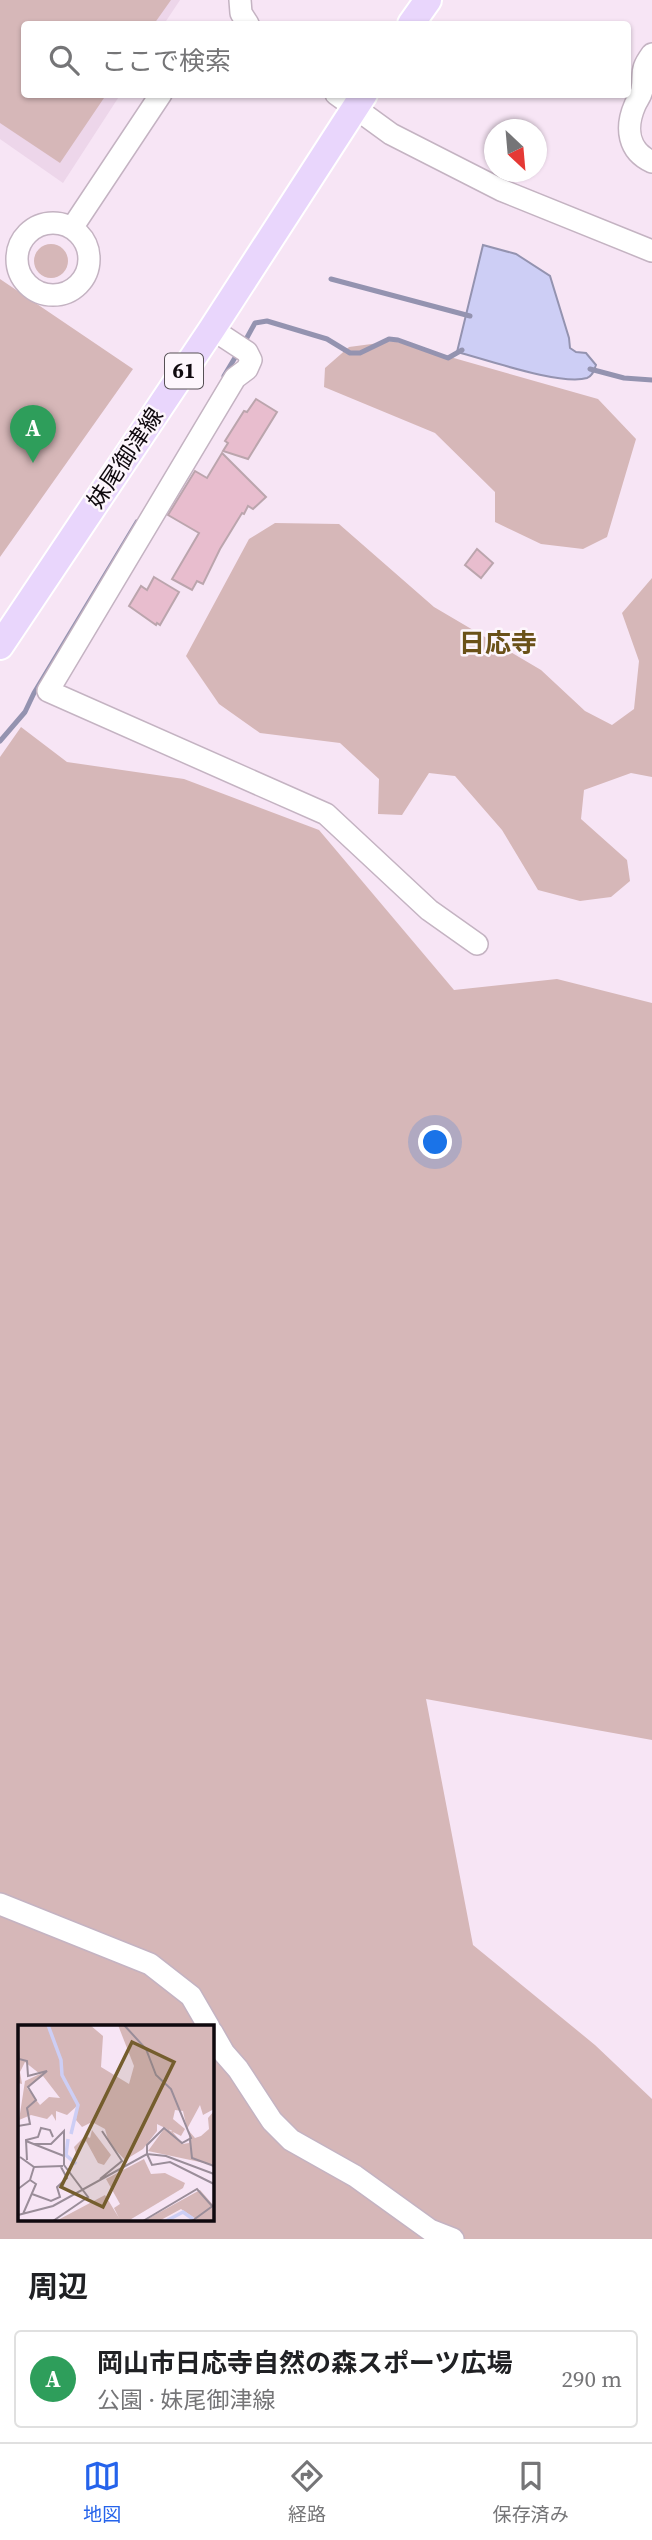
<!DOCTYPE html>
<html lang="ja">
<meta charset="utf-8">
<style>
body{margin:0;font-family:"Source Serif 4","Noto Sans JP",serif;background:#f2f2f2;color:#202124}
.compass{position:absolute;left:484px;top:119px;width:63px;height:63px;border-radius:50%;background:#fff;box-shadow:0 2px 5px #0004;rotate:154deg}
.you{position:absolute;left:436px;top:1143px;width:24px;height:24px;margin:-18px;border:5px solid #fff;border-radius:50%;background:#1a73e8;box-shadow:0 0 0 10px #1a73e833}
.badge{display:grid;place-items:center;width:46px;height:46px;border-radius:50%;background:#2563eb;color:#fff;font-size:23px;font-weight:700}
.pin{position:absolute;translate:-50% -58px;filter:drop-shadow(0 2px 4px #0008)}
.pin::after{content:'';position:absolute;top:37px;width:24px;height:21px;background:inherit;clip-path:polygon(0 0,100% 0,50% 100%)}
.list{margin:0;padding:0;list-style:none}
h2{display:flex;justify-content:space-between;align-items:center;height:91px;margin:0;padding:0 28px;font-size:30px}
h2 small{font-size:23px;font-weight:400;color:#757577}
.list li{display:grid;grid-template-columns:46px 1fr auto;gap:21px;align-items:center;box-sizing:border-box;height:98px;margin:0 14px 14px;padding:0 14px;border:2px solid #e0e0e0;border-radius:7px}
.list b{display:block;font-size:26px;white-space:nowrap}
.list p{margin:0;font-size:23px;white-space:nowrap;color:#757577}
.list em{font-size:23px;font-style:normal;color:#757577}
.icon{flex:none;width:38px;height:38px;fill:none;stroke:currentColor;stroke-width:2;stroke-linecap:round;stroke-linejoin:round}
.map{position:relative;flex:none;width:652px;height:2239px;overflow:hidden}
.search{position:absolute;background:#fff;box-shadow:0 2px 5px #0004;left:21px;right:21px;top:21px;height:77px;display:flex;align-items:center;gap:18px;box-sizing:border-box;padding:0 24px;border-radius:7px;color:#757577;font-size:26px}
.sheet{height:203px;background:#fff}
nav{display:flex;justify-content:space-around;align-items:center;box-sizing:border-box;height:98px;border-top:2px solid #e0e0e0;background:#fff;font-size:19px;color:#757577}
nav a{display:grid;justify-items:center;gap:4px}
nav .on{color:#2563eb}
.map>svg:first-child{display:block}
.built{fill:#edd6ea}
.green{fill:#d6b7b8;fill-rule:evenodd}
.water{fill:#cdcef5;stroke:#9493b0;stroke-width:2}
.lines{fill:none;stroke-linecap:round;stroke-linejoin:round}
.stream{stroke:#9493b0;stroke-width:5}
.building{fill:#e8bdce;stroke:#bba5ad;stroke-width:2}
.minor-casing{stroke:#c4b3c2;stroke-width:24}
.major-casing{stroke:#fff;stroke-width:30}
.minor{stroke:#fff;stroke-width:21}
.major{stroke:#e9d6fc;stroke-width:26}
.labels{text-anchor:middle;stroke-width:5;stroke-linejoin:round;paint-order:stroke}
.shield{fill:#fdf6fc;stroke:#565055;stroke-width:2}
.shield-label{font-size:21px;font-weight:bold;fill:#0f090e}
.street-label{font-size:23px;fill:#0f090e;stroke:#fdf6fc}
.quarter-label{font-size:26px;font-weight:bold;fill:#6a5118;stroke:#fdf6fc}
.inset-river{fill:none;stroke:#cdcef5;stroke-width:3.5}
.inset-road{fill:none;stroke:#9a8d99;stroke-width:2}
.view{fill:#745d2d;fill-opacity:0.15;stroke:#745d2d;stroke-width:3.5}
.inset-edge{fill:none;stroke:#0f090e;stroke-width:3.5}
</style>
<div class="map">
<svg width="652" height="2239" viewBox="0 0 652 2239">
<rect width="100%" height="100%" fill="#f7e5f5"/>
<path class="built" d="M 0,0 L 180,0 L 164,24 L 24,24 L 24,94 L 120,95 L 63,183 L 0,139 Z"/>
<path class="green" d="M 0,0 L 171,0 L 154,24 L 24,24 L 24,94 L 106,95 L 60,163 L 0,123 Z
M34 261a17 17 0 1 1 34 0a17 17 0 1 1-34 0Z
M 0,279 L 133,369 L 0,557 Z
M 394,341 L 598,399 L 636,439 L 607,537 L 583,549 L 541,544 L 495,522 L 495,492 L 435,433 L 324,387 L 325,368 L 349,347 Z
M 275,523 L 339,524 L 434,607 L 541,670 L 585,711 L 612,725 L 634,709 L 639,661 L 622,613 L 652,578 L 652,777 L 631,773 L 584,790 L 581,819 L 627,860 L 630,881 L 611,897 L 580,901 L 538,890 L 502,830 L 455,776 L 429,773 L 402,815 L 378,814 L 379,779 L 340,743 L 260,733 L 219,704 L 186,656 L 249,539 Z
M 21,727 L 67,762 L 184,779 L 319,830 L 454,990 L 557,979 L 652,1003 L 652,1740 L 426,1699 L 473,1945 L 595,2045 L 652,2099 L 652,2239 L 0,2239 L 0,757 ZM 19,2027 L 212,2027 L 212,2220 L 19,2220 Z"/>
<path class="water" d="M 483,245 L 516,254 L 550,276 L 569,338 L 570,348 L 576,352 L 586,353 L 596,365 C 594,370 593,376 587,378 C 561,386 485,359 457,352 Z"/>
<g class="lines">
<path class="stream" d="M 331,279 L 470,316
M 244,343 L 255,323 L 267,321 L 327,339 L 350,353 L 360,353 L 389,339 L 398,340 L 448,358 L 462,350
M 590,369 L 624,378 L 652,380
M 224,376 L 239,351
M 0,741 L 25,712 L 34,693 L 137,522"/>
</g>
<path class="building" d="M 256,399 L 277,412 L 248,459 L 223,451 L 228,443 L 225,441 L 244,411 L 247,412 Z
M 222,453 L 266,497 L 253,509 L 248,506 L 244,514 L 242,513 L 220,549 L 203,584 L 197,581 L 192,590 L 172,579 L 199,533 L 168,515 L 195,471 L 207,478 Z
M 477,549 L 493,563 L 481,578 L 465,565 Z
M 154,577 L 179,592 L 160,625 L 157,623 L 156,625 L 129,606 L 141,586 L 147,590 Z"/>
<g class="lines">
<g class="minor-casing">
<path id="minor" d="M 240,0 L 241,13 L 248,24
M 652,54 C 639,72 645,71 642,90 C 641,96 637,100 635,105 C 625,128 628,151 652,162
M 336,94 L 391,134 L 501,190 L 652,251
M17 259a36 36 0 1 1 72 0a36 36 0 1 1-72 0Z
M 72,228 L 161,94
M 212,329 L 247,352 L 251,360 L 247,369 L 235,378 L 48,691 L 326,814 L 429,910 L 477,944
M 0,1904 L 150,1964 L 191,1996 L 209,2027
M 212,2032 L 224,2053 L 238,2069 L 272,2121 L 291,2140 L 355,2176 L 430,2230 L 453,2239"/>
</g>
<g class="major-casing">
<path id="major" d="M 411,24 L 428,0
M 0,646 L 212,329 L 364,94"/>
</g>
<use href="#minor" class="minor"/>
<use href="#major" class="major"/>
</g>
<g class="labels">
<rect class="shield" x="165" y="353.5" width="38" height="35" rx="5"/>
<g class="shield-label">
<text x="184" y="378">61</text>
</g>
<g class="street-label">
<text transform="translate(125 458) rotate(-56)" y="8">妹尾御津線</text>
</g>
<g class="quarter-label">
<text x="498" y="652">日応寺</text>
</g>
</g>
<g transform="translate(18 2025)">
<rect width="196" height="196" fill="#f7e5f5"/>
<path d="M 0,0 L 72,0 L 85,11 L 83,42 L 111,59 L 116,41 L 100,0 L 196,0 L 196,84 L 185,90 L 182,80 L 169,104 L 165,86 L 157,85 L 155,94 L 167,104 L 163,111 L 139,99 L 139,106 L 125,124 L 107,135 L 91,118 L 87,104 L 74,97 L 64,102 L 58,95 L 60,80 L 49,90 L 38,86 L 38,96 L 34,89 L 29,94 L 13,90 L 1,95 L 7,56 L 22,49 L 7,37 L 2,47 L 4,59 L 0,58 ZM 25,51 L 42,73 L 31,72 L 22,80 L 9,63 ZM 196,86 L 196,140 L 130,126 L 146,104 L 153,105 L 165,119 L 171,118 L 171,106 L 177,113 L 183,111 L 191,104 L 190,93 ZM 74,105 L 93,130 L 86,140 L 80,138 L 68,116 L 58,128 L 56,122 L 67,111 L 72,113 ZM 126,134 L 133,149 L 147,148 L 167,158 L 165,163 L 110,196 L 38,196 L 87,170 L 101,193 L 96,183 L 102,179 L 88,154 ZM 182,165 L 196,181 L 196,196 L 181,196 L 163,184 L 141,196 L 126,196 Z" fill="#d6b7b8" fill-rule="evenodd"/>
<path class="inset-river" d="M 30,0 L 43,35 L 44,50 L 60,80 L 53,109M 50,114 L 48,130 L 58,139M 148,196 L 165,187 L 175,194"/>
<path class="inset-road" d="M 106,0 L 128,24 L 138,50 L 153,64 L 173,113 L 164,118 L 146,103 L 129,120 L 129,129M 0,25 L 1,34 L 9,36 L 10,51 L 29,46 L 10,62 L 18,75 L 9,83 L 12,99 L 0,101M 172,114 L 174,133 L 196,141M 8,116 L 46,131M 16,119 L 33,119 L 46,106 L 46,140 L 70,172 L 35,196M 0,124 L 0,149M 129,129 L 134,140 L 152,137 L 196,159M 2,132 L 16,142 L 45,141M 9,135 L 8,115 L 20,112 L 23,103 L 32,105 L 35,112M 82,154 L 104,136 L 84,106M 0,164 L 12,155 L 16,142M 14,169 L 33,176 L 42,172 L 39,162 L 49,153 L 43,142M 5,189 L 18,159 L 12,155M 0,190 L 35,181 L 129,129 L 148,131 L 196,149M 125,196 L 179,164 L 194,181M 174,196 L 196,180"/>
<path class="view" d="M 114,17 L 156,37 L 85,182 L 43,162 Z"/>
<rect width="196" height="196" class="inset-edge"/>
</g>
</svg>
<svg class="compass" viewBox="-18 -18 36 36"><path d="M0-13l5 13h-10z" fill="#e53935"/><path d="M0 13l5-13h-10z" fill="#757577"/></svg>
<div class="you"></div>
<div class="pin badge" style="left:33px;top:463px;background:#2e9e5b">A</div>
<div class="search"><svg class="icon" aria-label="search" viewBox="0 0 24 24"><circle cx="10" cy="10" r="6"/><path d="M15 15l6 6"/></svg>ここで検索</div>
</div>
<section class="sheet">
<h2>周辺<small></small></h2>
<ul class="list">
<li><span class="badge" style="background:#2e9e5b">A</span><div><b>岡山市日応寺自然の森スポーツ広場</b><p>公園 · 妹尾御津線</p></div><em>290 m</em></li>
</ul>
</section>
<nav>
<a class="on"><svg class="icon" aria-label="map" viewBox="0 0 24 24"><path d="M3 6l6-2 6 2 6-2v14l-6 2-6-2-6 2zM9 4v14M15 6v14"/></svg>地図</a>
<a><svg class="icon" aria-label="directions" viewBox="0 0 24 24"><path d="M12 3l9 9-9 9-9-9zM9 14v-3h6M13 9l2 2-2 2"/></svg>経路</a>
<a><svg class="icon" aria-label="saved" viewBox="0 0 24 24"><path d="M7 4h10v16l-5-4-5 4z"/></svg>保存済み</a>
</nav>
